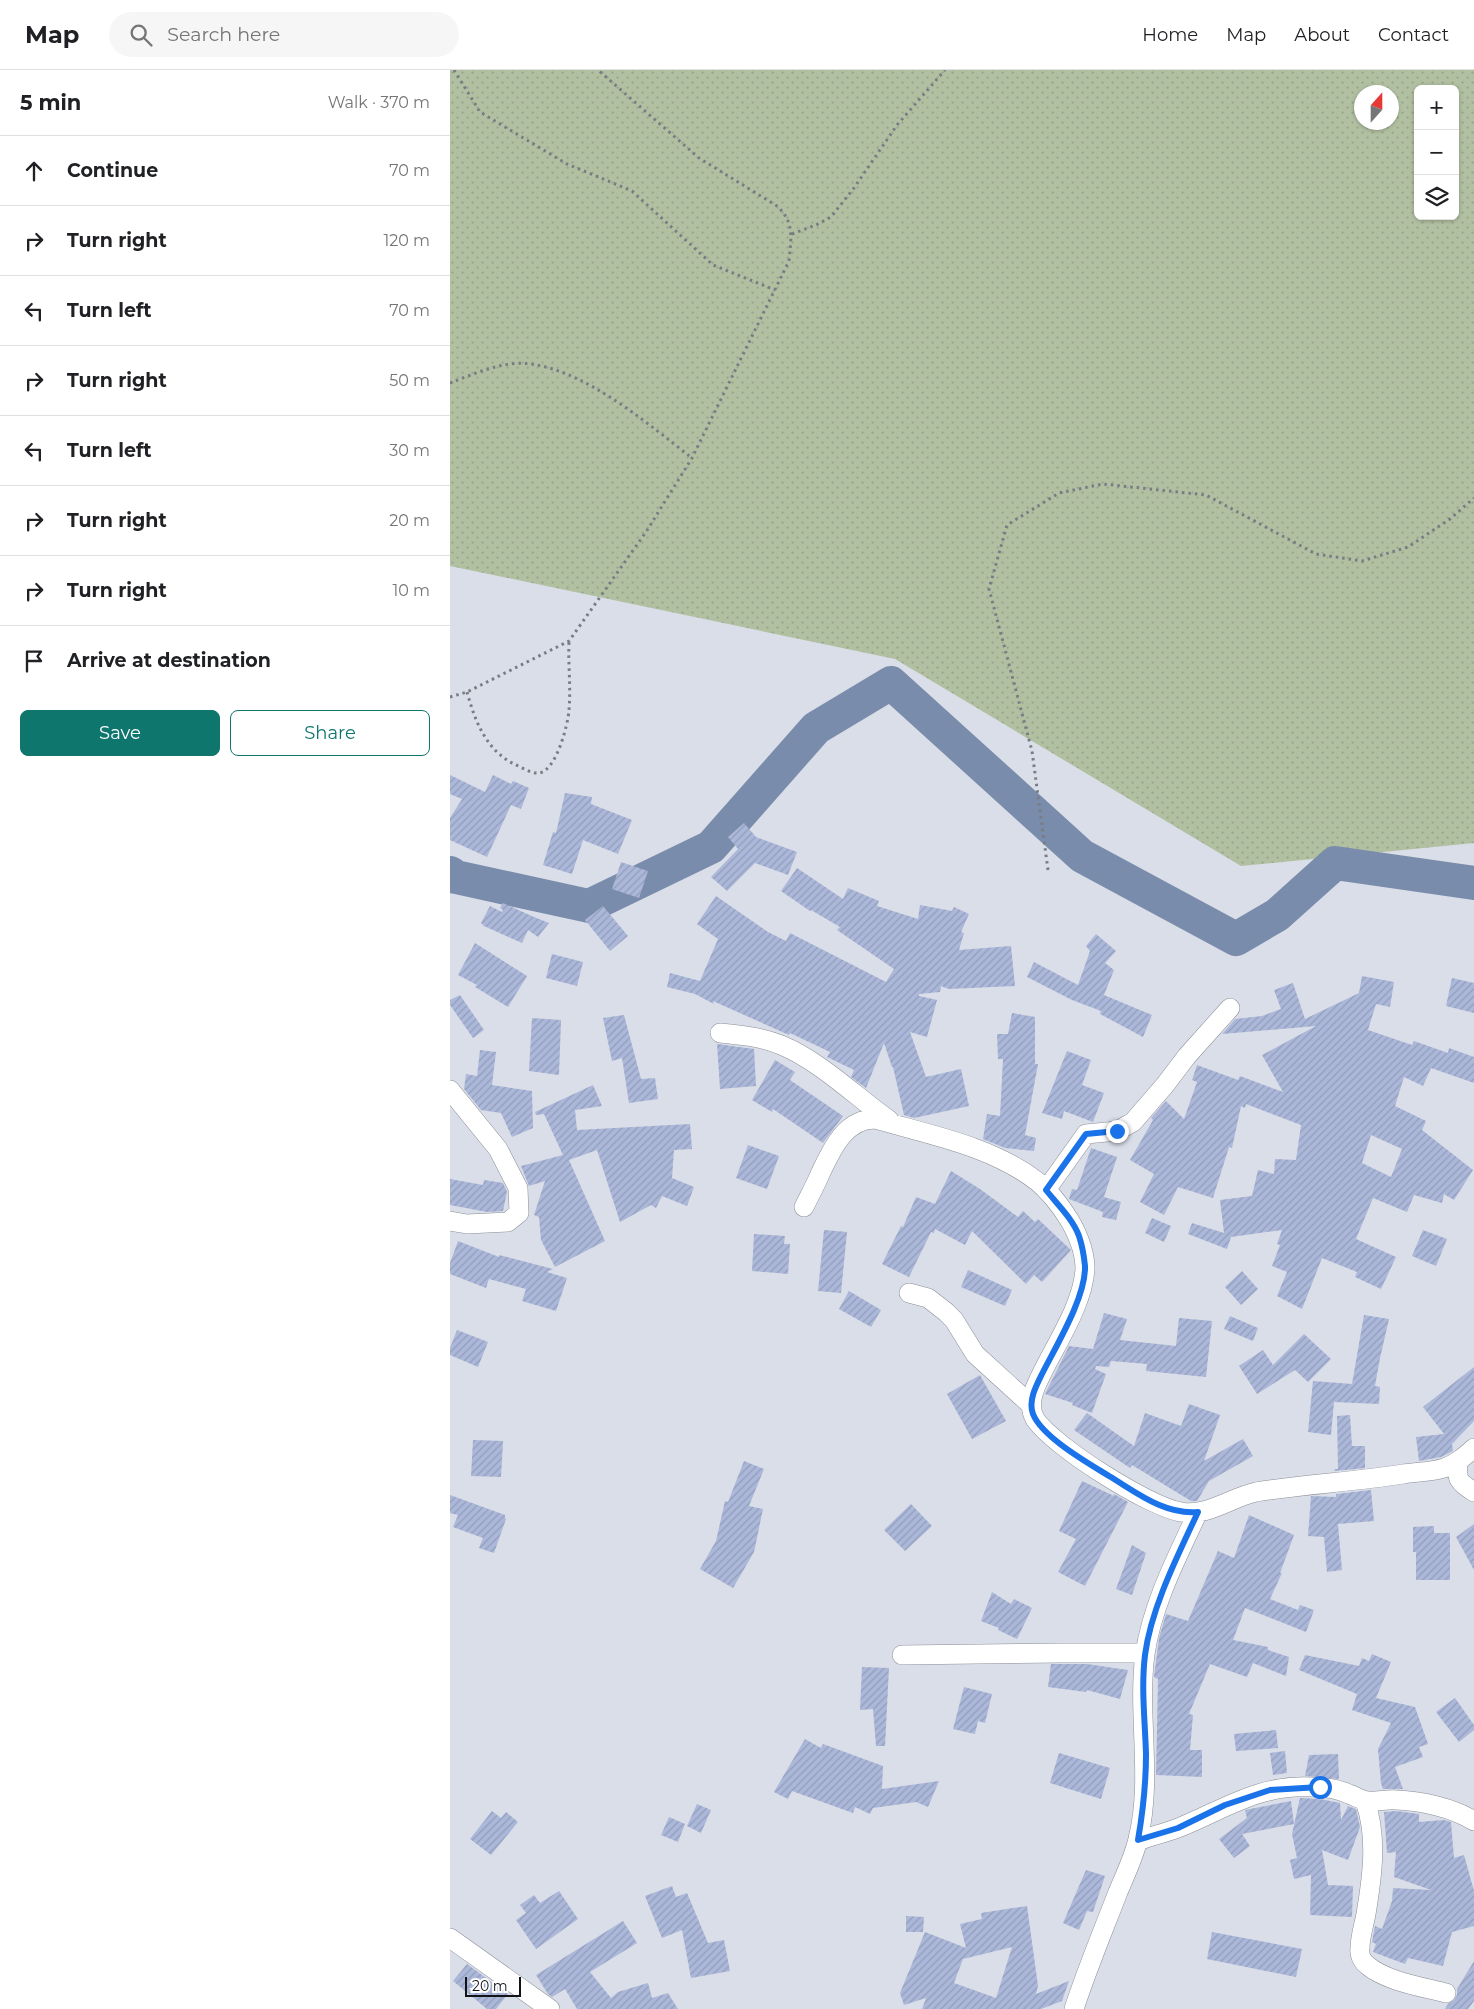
<!DOCTYPE html>
<meta charset="utf-8">
<style>
body{margin:0;font-family:Montserrat,sans-serif;background:#f6f6f6;color:#202124}
.controls{position:absolute;right:15px;top:15px;display:grid;overflow:hidden;border-radius:8px;box-shadow:0 1px 4px #0004}
.controls button{width:45px;height:45px;display:grid;place-items:center;padding:0;border:0;border-bottom:1px solid #e0e0e0;background:#fff;color:#202124;font:25px sans-serif}
.compass{position:absolute;left:904px;top:15px;width:45px;height:45px;border-radius:50%;background:#fff;box-shadow:0 1px 4px #0004;rotate:21deg}
.scale{position:absolute;left:15px;bottom:12px;width:56px;box-sizing:border-box;padding-left:5px;border:2px solid #111316;border-top:0;font-size:14px;line-height:18px;white-space:nowrap;color:#111316;-webkit-text-stroke:4px #fff;paint-order:stroke}
.stop{position:absolute;width:15px;height:15px;margin:-11px;border:4px solid #1a73e8;border-radius:50%;background:#fff}
.stop.end{background:#1a73e8;border-color:#fff;box-shadow:0 1px 5px #0008}
.list{margin:0;padding:0;list-style:none}
h2{display:flex;justify-content:space-between;align-items:center;height:65px;margin:0;padding:0 20px;font-size:21px}
h2 small{font-size:16px;font-weight:400;color:#757577}
.list li{display:grid;grid-template-columns:32px 1fr auto;gap:15px;align-items:center;box-sizing:border-box;height:70px;padding:0 20px;border-top:1px solid #e0e0e0}
.list b{display:block;font-size:19px;white-space:nowrap}
.list em{font-size:16px;font-style:normal;color:#757577}
.actions{display:flex;gap:10px;padding:15px 20px}
.actions a{flex:1;padding:11px 0;border:1px solid #0f766e;border-radius:8px;text-align:center;font-size:18px;color:#0f766e}
.actions .main{background:#0f766e;color:#fff}
.icon{flex:none;width:28px;height:28px;fill:none;stroke:currentColor;stroke-width:2;stroke-linecap:round;stroke-linejoin:round}
.map{position:relative;flex:none;width:1024px;height:1939px;overflow:hidden}
header{display:flex;align-items:center;gap:30px;box-sizing:border-box;height:70px;padding:0 25px;background:#fff;border-bottom:1px solid #e0e0e0}
header strong{font-size:24px}
nav{display:flex;gap:28px;margin-inline-start:auto;font-size:18px}
.search{width:350px;height:45px;background:#f6f6f6;display:flex;align-items:center;gap:12px;box-sizing:border-box;padding:0 18px;border-radius:28px;color:#757577;font-size:19px}
main{display:flex}
aside{flex:1;background:#fff}
.map>svg:first-child{display:block}
.grass{fill:url(#grass-dots);fill-rule:evenodd}
.lines{fill:none;stroke-linecap:round;stroke-linejoin:round}
.river{stroke:#7a8cab;stroke-width:34}
.building{fill:url(#building-hatch);fill-rule:evenodd}
.minor-casing{stroke:#8a8e97;stroke-width:20}
.path{stroke:#797c83;stroke-width:3;stroke-dasharray:2.5 4;stroke-linecap:butt}
.minor{stroke:#fff;stroke-width:19}
.route{stroke:#1a73e8;stroke-width:6}
</style>
<header>
<strong>Map</strong>
<div class="search"><svg class="icon" aria-label="search" viewBox="0 0 24 24"><circle cx="10" cy="10" r="6"/><path d="M15 15l6 6"/></svg>Search here</div>
<nav><a>Home</a><a>Map</a><a>About</a><a>Contact</a></nav>
</header>
<main>
<aside>
<h2>5 min<small>Walk · 370 m</small></h2>
<ul class="list">
<li><svg class="icon" aria-label="ahead" viewBox="0 0 24 24"><path d="M12 20V5M6 11l6-6 6 6"/></svg><div><b>Continue</b></div><em>70 m</em></li>
<li><svg class="icon" aria-label="right" viewBox="0 0 24 24"><path d="M7 20v-9h11M14 6l5 5-5 5"/></svg><div><b>Turn right</b></div><em>120 m</em></li>
<li><svg class="icon" aria-label="left" viewBox="0 0 24 24"><path d="M17 20v-9H6M10 6l-5 5 5 5"/></svg><div><b>Turn left</b></div><em>70 m</em></li>
<li><svg class="icon" aria-label="right" viewBox="0 0 24 24"><path d="M7 20v-9h11M14 6l5 5-5 5"/></svg><div><b>Turn right</b></div><em>50 m</em></li>
<li><svg class="icon" aria-label="left" viewBox="0 0 24 24"><path d="M17 20v-9H6M10 6l-5 5 5 5"/></svg><div><b>Turn left</b></div><em>30 m</em></li>
<li><svg class="icon" aria-label="right" viewBox="0 0 24 24"><path d="M7 20v-9h11M14 6l5 5-5 5"/></svg><div><b>Turn right</b></div><em>20 m</em></li>
<li><svg class="icon" aria-label="right" viewBox="0 0 24 24"><path d="M7 20v-9h11M14 6l5 5-5 5"/></svg><div><b>Turn right</b></div><em>10 m</em></li>
<li><svg class="icon" aria-label="arrive" viewBox="0 0 24 24"><path d="M6 21V4h12l-3 4 3 4H6"/></svg><div><b>Arrive at destination</b></div></li>
</ul>
<div class="actions"><a class="main">Save</a><a>Share</a></div>
</aside>
<div class="map">
<svg width="1024" height="1939" viewBox="0 0 1024 1939">
<defs>
<pattern id="grass-dots" width="8" height="8" patternUnits="userSpaceOnUse" patternTransform="scale(1.25)"><rect width="8" height="8" fill="#b2c0a2"/><path d="M2 2h.1M6 6h.1" fill="none" stroke="#98a48b" stroke-width="1.8" stroke-linecap="round"/></pattern>
<pattern id="building-hatch" width="6" height="6" patternUnits="userSpaceOnUse" patternTransform="scale(1.25)"><rect width="6" height="6" fill="#acb8da"/><path d="M-1 1l2-2M0 6l6-6M5 7l2-2" fill="none" stroke="#939dba"/></pattern>
</defs>
<rect width="100%" height="100%" fill="#dadee8"/>
<path class="grass" d="M 0,0 L 1024,0 L 1024,773 L 791,796 L 445,589 L 0,496 ZM 968,19 L 1005,19 L 1005,146 L 968,146 ZM 912,22 L 942,22 L 942,52 L 912,52 Z"/>
<g class="lines">
<path class="river" d="M 0,803 L 6,807 L 139,836 L 261,777 L 366,658 L 441,613 L 632,786 L 786,869 L 827,845 L 885,793 L 1024,813"/>
</g>
<path class="building" d="M 0,705 L 35,722 L 43,705 L 61,714 L 63,711 L 79,718 L 71,739 L 61,735 L 37,787 L 0,770 L 0,748 L 12,729 L 0,724 Z
M 115,723 L 142,727 L 141,734 L 182,750 L 168,784 L 133,770 L 122,804 L 93,795 L 103,762 L 106,763 Z
M 294,753 L 306,767 L 347,782 L 338,805 L 305,793 L 277,821 L 261,807 L 288,779 L 278,767 Z
M 171,792 L 198,801 L 189,828 L 162,819 Z
M 347,798 L 393,829 L 398,818 L 429,831 L 427,836 L 468,849 L 470,835 L 502,841 L 504,837 L 519,844 L 511,862 L 514,863 L 509,880 L 561,876 L 565,916 L 499,919 L 491,916 L 490,922 L 469,924 L 469,926 L 487,930 L 477,967 L 460,962 L 476,1007 L 511,999 L 519,1036 L 464,1048 L 454,1045 L 443,997 L 442,997 L 434,973 L 416,1018 L 401,1007 L 404,1000 L 377,987 L 380,982 L 340,963 L 339,965 L 263,931 L 264,934 L 245,924 L 217,917 L 220,903 L 250,911 L 268,869 L 247,854 L 266,826 L 318,862 L 336,871 L 340,863 L 436,912 L 444,899 L 387,860 L 390,857 L 361,840 L 360,841 L 331,821 Z
M 53,833 L 84,847 L 99,853 L 88,867 L 78,860 L 72,873 L 34,856 L 31,853 L 40,836 L 52,842 L 53,840 L 50,838 Z
M 153,836 L 178,866 L 160,881 L 135,850 Z
M 646,864 L 666,881 L 655,893 L 664,900 L 654,925 L 702,945 L 693,967 L 650,944 L 651,941 L 622,930 L 577,907 L 584,892 L 628,915 L 640,881 L 636,876 Z
M 25,873 L 77,906 L 58,937 L 25,917 L 27,915 L 8,905 Z
M 102,884 L 133,892 L 127,916 L 96,908 Z
M 912,906 L 944,912 L 940,937 L 926,934 L 918,960 L 962,975 L 964,971 L 998,983 L 999,978 L 1024,987 L 1024,1013 L 981,998 L 973,1016 L 954,1007 L 945,1036 L 976,1051 L 972,1060 L 1023,1100 L 1004,1130 L 994,1124 L 992,1133 L 964,1125 L 957,1142 L 923,1128 L 906,1169 L 946,1187 L 931,1219 L 905,1207 L 907,1202 L 872,1188 L 852,1239 L 827,1226 L 837,1202 L 822,1196 L 830,1175 L 827,1174 L 832,1160 L 781,1167 L 777,1179 L 738,1164 L 742,1153 L 774,1163 L 770,1130 L 802,1126 L 808,1100 L 824,1104 L 825,1089 L 846,1090 L 851,1055 L 796,1034 L 795,1038 L 791,1036 L 782,1078 L 779,1077 L 763,1128 L 728,1117 L 714,1145 L 690,1132 L 704,1104 L 680,1090 L 703,1050 L 701,1048 L 716,1031 L 734,1049 L 747,1012 L 742,1010 L 747,995 L 788,1010 L 790,1006 L 833,1022 L 812,985 L 866,956 L 772,964 L 785,949 L 812,946 L 831,939 L 824,920 L 843,913 L 855,949 L 909,923 ZM 921,1065 L 952,1079 L 941,1107 L 912,1093 Z
M 1002,908 L 1024,913 L 1024,943 L 996,936 Z
M 10,925 L 34,960 L 23,968 L 0,935 L 0,930 Z
M 562,943 L 585,947 L 585,994 L 588,994 L 575,1065 L 586,1068 L 584,1081 L 555,1078 L 533,1069 L 537,1044 L 550,1046 L 553,989 L 548,989 L 547,964 L 558,964 Z
M 174,945 L 191,1009 L 205,1008 L 208,1029 L 179,1033 L 172,988 L 162,991 L 153,948 Z
M 82,948 L 111,950 L 109,1005 L 79,1001 Z
M 267,974 L 304,979 L 306,1016 L 270,1019 Z
M 30,980 L 46,982 L 42,1015 L 82,1021 L 83,1058 L 62,1067 L 51,1043 L 31,1040 L 14,1019 L 16,1004 L 27,1006 Z
M 617,981 L 641,990 L 632,1015 L 654,1023 L 643,1052 L 614,1041 L 612,1049 L 592,1043 Z
M 325,990 L 345,1002 L 340,1010 L 393,1046 L 373,1073 L 323,1039 L 322,1042 L 302,1030 Z
M 143,1015 L 152,1036 L 125,1040 L 127,1060 L 240,1054 L 242,1079 L 224,1080 L 222,1108 L 244,1117 L 237,1136 L 212,1126 L 206,1138 L 201,1135 L 170,1152 L 147,1080 L 119,1090 L 155,1171 L 105,1197 L 91,1170 L 89,1147 L 84,1145 L 95,1111 L 79,1116 L 71,1096 L 113,1085 L 94,1044 L 86,1045 L 85,1042 Z
M 298,1075 L 329,1086 L 317,1119 L 286,1108 Z
M 641,1078 L 667,1087 L 654,1127 L 671,1132 L 666,1150 L 652,1147 L 653,1142 L 619,1129 L 622,1119 L 627,1120 Z
M 501,1101 L 530,1119 L 568,1147 L 573,1141 L 585,1152 L 588,1149 L 621,1180 L 592,1212 L 584,1205 L 576,1214 L 522,1161 L 515,1175 L 485,1159 L 484,1163 L 481,1162 L 459,1207 L 432,1194 L 451,1156 L 453,1157 L 466,1127 L 485,1134 Z
M 0,1109 L 33,1115 L 34,1110 L 53,1113 L 57,1122 L 53,1141 L 37,1142 L 0,1135 Z
M 702,1148 L 721,1156 L 714,1172 L 695,1163 Z
M 374,1160 L 397,1162 L 391,1223 L 368,1221 Z
M 973,1160 L 997,1169 L 986,1196 L 962,1186 Z
M 304,1164 L 335,1166 L 334,1174 L 340,1174 L 338,1204 L 302,1201 Z
M 8,1171 L 49,1187 L 49,1185 L 103,1199 L 97,1202 L 117,1208 L 106,1241 L 72,1231 L 76,1219 L 39,1209 L 36,1218 L 0,1204 L 0,1193 Z
M 518,1200 L 562,1220 L 555,1236 L 511,1217 Z
M 792,1201 L 808,1219 L 791,1235 L 775,1217 Z
M 399,1221 L 431,1240 L 421,1257 L 389,1239 Z
M 654,1243 L 677,1249 L 670,1270 L 726,1276 L 729,1248 L 762,1251 L 756,1307 L 696,1301 L 697,1294 L 661,1291 L 659,1297 L 646,1296 L 645,1299 L 656,1304 L 642,1343 L 622,1335 L 623,1333 L 595,1324 L 619,1276 L 643,1279 Z
M 914,1245 L 939,1249 L 930,1288 L 925,1316 L 930,1317 L 929,1334 L 884,1332 L 881,1365 L 858,1362 L 863,1311 L 902,1314 Z
M 780,1246 L 808,1258 L 803,1271 L 774,1259 Z
M 7,1260 L 38,1272 L 28,1297 L 0,1285 L 0,1278 Z
M 854,1264 L 881,1289 L 858,1312 L 845,1300 L 807,1324 L 789,1296 L 813,1280 L 823,1295 Z
M 1024,1297 L 1024,1351 L 1002,1374 L 1003,1381 L 991,1387 L 969,1391 L 966,1367 L 994,1364 L 973,1337 Z
M 530,1305 L 556,1351 L 522,1369 L 497,1324 Z
M 739,1334 L 770,1345 L 754,1391 L 793,1369 L 803,1386 L 759,1411 L 747,1431 L 741,1431 L 682,1395 L 680,1398 L 624,1360 L 637,1343 L 684,1376 L 695,1343 L 731,1356 Z
M 900,1345 L 902,1376 L 915,1376 L 915,1398 L 885,1401 L 884,1399 L 888,1399 L 887,1346 Z
M 23,1370 L 53,1371 L 51,1407 L 21,1406 Z
M 294,1391 L 314,1399 L 299,1436 L 313,1439 L 304,1482 L 283,1518 L 250,1499 L 266,1471 L 275,1431 L 278,1432 Z
M 632,1411 L 664,1426 L 664,1424 L 678,1432 L 635,1516 L 608,1502 L 626,1469 L 609,1461 Z
M 921,1420 L 924,1451 L 888,1454 L 892,1500 L 877,1502 L 874,1467 L 858,1466 L 861,1426 L 886,1427 L 886,1424 Z
M 0,1425 L 55,1445 L 55,1448 L 56,1449 L 44,1483 L 29,1478 L 33,1468 L 3,1457 L 8,1445 L 0,1443 Z
M 461,1434 L 482,1456 L 455,1481 L 434,1460 Z
M 799,1445 L 844,1465 L 830,1503 L 832,1503 L 820,1529 L 848,1540 L 850,1535 L 864,1540 L 856,1562 L 795,1538 L 783,1570 L 818,1577 L 818,1580 L 839,1587 L 836,1606 L 803,1593 L 797,1607 L 760,1594 L 739,1644 L 743,1645 L 740,1680 L 752,1680 L 752,1707 L 706,1705 L 708,1609 L 704,1607 L 709,1568 L 716,1544 L 738,1551 L 768,1481 L 784,1488 Z
M 1024,1454 L 1024,1500 L 1006,1467 Z
M 984,1456 L 984,1463 L 1000,1463 L 1000,1510 L 966,1510 L 966,1482 L 963,1482 L 963,1457 Z
M 682,1475 L 696,1483 L 682,1525 L 666,1519 Z
M 542,1522 L 561,1534 L 564,1529 L 582,1538 L 567,1569 L 548,1560 L 549,1558 L 531,1551 Z
M 922,1584 L 941,1592 L 926,1628 L 965,1637 L 978,1674 L 969,1677 L 973,1687 L 945,1697 L 953,1719 L 933,1719 L 931,1713 L 928,1679 L 941,1653 L 902,1640 L 907,1624 L 849,1600 L 855,1585 L 909,1596 L 912,1588 L 919,1591 Z
M 601,1594 L 637,1594 L 678,1600 L 670,1629 L 637,1620 L 636,1622 L 598,1617 Z
M 412,1597 L 439,1598 L 435,1676 L 426,1676 L 423,1639 L 410,1640 Z
M 514,1617 L 542,1624 L 535,1653 L 528,1651 L 525,1664 L 503,1659 Z
M 1005,1628 L 1024,1655 L 1024,1660 L 1009,1672 L 986,1642 Z
M 826,1660 L 828,1678 L 786,1681 L 784,1664 Z
M 355,1669 L 371,1678 L 373,1674 L 433,1696 L 432,1719 L 489,1711 L 478,1737 L 466,1732 L 423,1738 L 420,1744 L 405,1737 L 403,1743 L 342,1721 L 338,1729 L 324,1722 Z
M 835,1681 L 837,1703 L 823,1705 L 820,1683 Z
M 609,1683 L 660,1698 L 651,1729 L 600,1713 Z
M 888,1684 L 889,1709 L 855,1706 L 859,1685 Z
M 850,1728 L 870,1729 L 890,1733 L 891,1750 L 898,1736 L 906,1739 L 910,1757 L 898,1790 L 872,1780 L 878,1815 L 903,1816 L 902,1847 L 860,1845 L 861,1805 L 844,1809 L 840,1790 L 847,1788 L 842,1764 Z
M 841,1731 L 844,1754 L 792,1764 L 800,1776 L 784,1788 L 769,1769 L 797,1748 L 795,1740 Z
M 247,1734 L 261,1740 L 251,1763 L 237,1756 Z
M 42,1741 L 51,1748 L 56,1742 L 68,1752 L 41,1785 L 20,1769 Z
M 946,1741 L 969,1744 L 969,1752 L 994,1750 L 1001,1752 L 1004,1788 L 1014,1785 L 1024,1821 L 1024,1856 L 1002,1862 L 993,1896 L 958,1888 L 955,1894 L 923,1882 L 926,1874 L 922,1872 L 925,1856 L 932,1859 L 942,1831 L 943,1818 L 981,1820 L 944,1807 L 946,1782 L 937,1783 L 934,1742 Z
M 219,1747 L 235,1754 L 228,1772 L 211,1765 Z
M 636,1800 L 655,1806 L 643,1842 L 637,1841 L 629,1860 L 613,1853 Z
M 222,1816 L 226,1827 L 237,1823 L 258,1873 L 274,1870 L 280,1901 L 241,1908 L 232,1860 L 212,1868 L 195,1826 Z
M 109,1821 L 128,1849 L 86,1879 L 66,1850 L 76,1843 L 70,1835 L 84,1825 L 90,1833 Z
M 577,1836 L 588,1916 L 586,1924 L 619,1911 L 612,1931 L 591,1939 L 472,1939 L 476,1928 L 454,1935 L 450,1923 L 475,1862 L 516,1878 L 510,1854 L 532,1849 L 531,1843 ZM 562,1877 L 546,1928 L 504,1913 L 513,1889 Z
M 456,1846 L 474,1847 L 473,1862 L 456,1862 Z
M 173,1851 L 187,1873 L 140,1902 L 161,1928 L 168,1922 L 198,1913 L 202,1928 L 218,1923 L 228,1939 L 127,1939 L 115,1919 L 102,1927 L 98,1924 L 86,1905 Z
M 762,1862 L 852,1879 L 846,1907 L 757,1889 Z
M 1024,1891 L 1024,1931 L 1018,1939 L 995,1939 L 998,1934 L 1004,1930 L 1007,1925 L 1007,1919 Z
M 17,1894 L 58,1924 L 46,1939 L 37,1939 L 3,1911 Z"/>
<g class="lines">
<g class="minor-casing">
<path id="minor" d="M 270,963 C 291,965 312,967 331,975 C 370,991 405,1026 439,1050
M 0,1020 L 48,1079 L 68,1118 L 69,1143 L 58,1152 L 17,1154 L 0,1151
M 596,1120 L 636,1064 L 667,1061 L 683,1052 L 715,1015 L 737,986 L 780,938
M 354,1137 C 360,1125 366,1114 371,1102 C 382,1079 395,1049 425,1049 C 480,1065 542,1076 588,1112 C 600,1122 612,1138 620,1151 C 628,1165 635,1182 635,1199 C 633,1233 608,1271 593,1301 C 586,1315 576,1333 585,1349 C 603,1376 699,1437 731,1442 C 757,1447 782,1427 806,1422 C 855,1414 904,1412 953,1404 C 966,1402 981,1402 994,1398 C 1006,1394 1015,1386 1024,1378
M 459,1223 L 478,1228 L 496,1242 L 504,1250 L 525,1284 L 581,1335
M 1008,1392 C 1006,1410 1009,1412 1024,1422
M 452,1585 L 611,1583 L 695,1583
M 915,1731 C 928,1767 922,1808 916,1844 C 914,1855 910,1867 910,1878 C 909,1884 912,1891 917,1895 C 935,1911 973,1917 996,1923
M 688,1771 C 701,1766 715,1763 728,1758 C 775,1739 809,1714 862,1717 C 874,1717 888,1719 899,1724 C 905,1726 911,1730 917,1731 C 927,1732 937,1729 947,1730 C 972,1731 1003,1738 1024,1751
M 0,1868 L 100,1939
M 624,1939 C 637,1899 653,1861 668,1822 C 675,1805 684,1787 688,1769 C 703,1708 687,1646 695,1584 C 702,1535 727,1487 748,1442"/>
</g>
<path class="path" d="M 4,0 L 30,42 L 117,94 L 182,121 L 263,195 L 325,220
M 342,164 L 366,155 L 381,147 L 404,118 L 447,55 L 495,0
M 0,313 C 24,304 54,290 81,294 C 138,302 198,354 242,388
M 17,622 C 25,651 36,680 64,694 C 71,697 81,704 89,703 C 106,701 118,655 119,640 C 121,617 118,594 119,571
M 0,627 L 17,622 L 119,571 L 196,462 L 242,388 L 339,191 C 341,168 345,153 327,136 L 249,88 L 148,0
M 598,800 L 582,681 L 539,519 L 557,455 L 609,423 L 653,414 L 756,425 L 866,484 L 912,491 L 958,477 L 1000,449 L 1024,428"/>
<use href="#minor" class="minor"/>
</g>
<g class="lines">
<path class="route" d="M 667,1061 L 636,1064 L 596,1120 C 607,1134 623,1149 629,1166 C 632,1175 634,1186 635,1196 C 636,1227 606,1276 592,1304 C 586,1316 578,1331 583,1344 C 592,1367 638,1393 659,1406 C 686,1422 714,1445 748,1442 C 728,1485 701,1538 695,1585 C 691,1618 695,1650 696,1684 C 696,1713 693,1741 688,1770 L 728,1758 L 775,1735 L 820,1720 L 870,1717"/>
</g>
</svg>
<div class="controls">
<button>+</button>
<button>−</button>
<button><svg class="icon" aria-label="layers" viewBox="0 0 24 24"><path d="M12 4l9 5-9 5-9-5zM3 14l9 5 9-5"/></svg></button>
</div>
<svg class="compass" viewBox="-18 -18 36 36"><path d="M0-13l5 13h-10z" fill="#e53935"/><path d="M0 13l5-13h-10z" fill="#757577"/></svg>
<div class="scale">20 m</div>
<div class="stop" style="left:870px;top:1717px"></div>
<div class="stop end" style="left:667px;top:1061px"></div>
</div>
</main>
